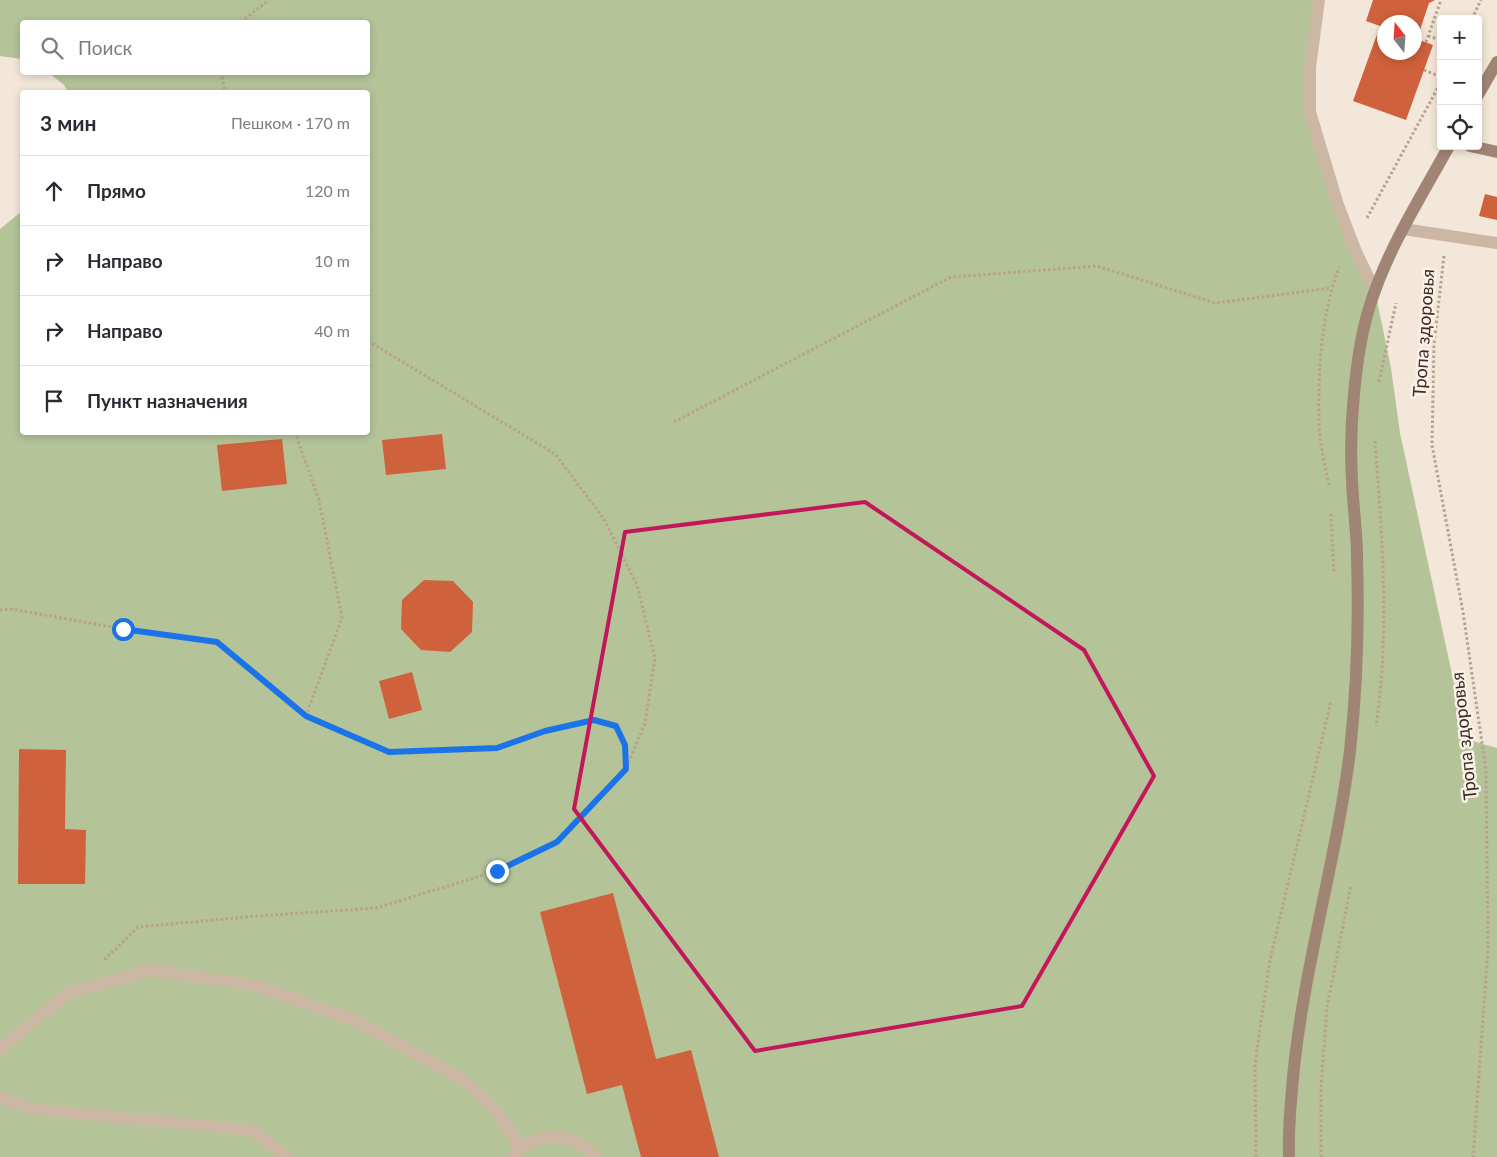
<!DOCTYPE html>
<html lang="ru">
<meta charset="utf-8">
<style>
body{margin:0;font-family:Lato,sans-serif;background:#f7f7f7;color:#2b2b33}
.controls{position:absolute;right:15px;top:15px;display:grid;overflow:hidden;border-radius:5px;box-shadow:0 2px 8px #0003}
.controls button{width:45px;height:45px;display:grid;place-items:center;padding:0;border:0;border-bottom:1px solid #e1e1e2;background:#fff;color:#2b2b33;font:25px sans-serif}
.compass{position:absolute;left:1377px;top:15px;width:45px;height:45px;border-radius:50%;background:#fff;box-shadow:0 2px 8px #0003;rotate:343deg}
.stop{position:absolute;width:15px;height:15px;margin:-11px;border:4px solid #1a73e8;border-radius:50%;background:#fff}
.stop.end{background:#1a73e8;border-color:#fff;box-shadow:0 1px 5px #0008}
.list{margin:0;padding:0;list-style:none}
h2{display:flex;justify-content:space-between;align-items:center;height:65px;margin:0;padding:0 20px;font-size:21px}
h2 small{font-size:16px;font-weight:400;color:#7c7c81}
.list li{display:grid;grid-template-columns:32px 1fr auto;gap:15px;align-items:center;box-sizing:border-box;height:70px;padding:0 20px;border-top:1px solid #e1e1e2}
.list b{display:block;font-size:19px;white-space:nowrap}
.list em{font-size:16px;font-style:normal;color:#7c7c81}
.icon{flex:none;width:28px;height:28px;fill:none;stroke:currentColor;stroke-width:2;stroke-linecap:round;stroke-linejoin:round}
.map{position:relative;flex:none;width:1497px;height:1157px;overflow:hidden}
.search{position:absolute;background:#fff;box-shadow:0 2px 8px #0003;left:20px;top:20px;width:350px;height:55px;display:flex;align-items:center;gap:12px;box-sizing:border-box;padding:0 18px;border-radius:5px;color:#7c7c81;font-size:19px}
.panel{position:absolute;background:#fff;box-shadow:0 2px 8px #0003;left:20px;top:90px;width:350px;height:345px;border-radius:5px}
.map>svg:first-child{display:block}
.green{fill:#b4c398}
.building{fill:#cf613c;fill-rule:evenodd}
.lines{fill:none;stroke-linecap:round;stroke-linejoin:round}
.path{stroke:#b8a18e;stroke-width:3;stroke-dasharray:2.5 2.5;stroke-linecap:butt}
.lane{stroke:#ccb7a4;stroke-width:12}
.secondary{stroke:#a08575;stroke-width:12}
.route{stroke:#1a73e8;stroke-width:6}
.marked{fill:none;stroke:#c2185b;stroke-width:4;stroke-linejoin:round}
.labels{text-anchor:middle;stroke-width:5;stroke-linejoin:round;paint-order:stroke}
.street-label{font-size:18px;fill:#372c26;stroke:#fbf1e6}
</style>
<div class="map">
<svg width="1497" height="1157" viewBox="0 0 1497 1157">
<rect width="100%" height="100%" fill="#f3e7d9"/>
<path class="green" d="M 0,0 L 1319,0 L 1310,112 L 1375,291 L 1391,368 L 1400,433 L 1466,739 L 1497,748 L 1497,1157 L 0,1157 L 0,229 L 22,211 L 22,432 L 368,432 L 368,92 L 68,92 L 64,85 L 49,73 L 368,72 L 368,22 L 22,22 L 22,59 L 0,56 Z"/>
<path class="building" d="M 1373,0 L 1435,0 L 1429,3 L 1417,39 L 1433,45 L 1406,120 L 1353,101 L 1380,26 L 1366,21 ZM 1384,22 L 1414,22 L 1414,52 L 1384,52 Z
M 1485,194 L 1497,197 L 1497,220 L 1479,216 Z
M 442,434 L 446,469 L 386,475 L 382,440 Z
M 282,439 L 287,484 L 222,491 L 217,445 Z
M 424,580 L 453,581 L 473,602 L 472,632 L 450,652 L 421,650 L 401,629 L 402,600 Z
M 412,672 L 422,710 L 389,719 L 379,681 Z
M 19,749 L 66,750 L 65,829 L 86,830 L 85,884 L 18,884 Z
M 613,893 L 656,1059 L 691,1050 L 719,1157 L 641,1157 L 622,1085 L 587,1094 L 540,912 Z"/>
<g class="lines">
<path class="path" d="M 1472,19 L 1481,0
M 241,22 L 269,0
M 1428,36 L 1441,40
M 1426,42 L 1441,0
M 1424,70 L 1441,77
M 221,72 L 225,92
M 1367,218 L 1441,82
M 1444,256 L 1434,344 L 1432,445 L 1463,612 L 1486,771 L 1488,948 L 1473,1157
M 368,341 L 555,454 L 604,519 L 637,585 L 655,658 L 645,723 L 627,766
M 1379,382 L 1396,303
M 674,422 L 951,277 L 1097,266 L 1215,303 L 1331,288
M 295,432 L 319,500 L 342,618 L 306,716
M 1375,441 C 1382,536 1390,631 1376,726
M 1329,485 C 1325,465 1319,442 1319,421 C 1318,370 1321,316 1339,267
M 1331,514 L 1334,573
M 0,610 L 11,609 L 123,629 L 217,642 L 306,716 L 389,752 L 497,748 L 545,731 L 594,720 L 616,726 L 625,745 L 626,769 L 557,842 L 497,871 L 376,908 L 257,916 L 138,927 L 104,960
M 1256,1157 L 1255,1064 L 1270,960 L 1331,701
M 1321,1157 L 1321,1087 L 1327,1007 L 1351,885"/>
<path class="lane" d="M 1319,0 L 1310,67 L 1310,112 L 1338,205 L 1356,252 L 1375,291
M 1403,229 L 1497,243
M 0,1049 L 68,993 L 151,970 L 257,986 L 356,1021 L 464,1080 L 498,1113 L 520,1147
M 0,1098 L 33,1109 L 252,1130 L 287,1157
M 513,1157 C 532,1130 575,1131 595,1157"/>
<path class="secondary" d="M 1478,95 L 1497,62
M 1470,146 L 1497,152
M 1289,1157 C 1288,1134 1290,1112 1292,1089 C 1301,975 1336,864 1350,751 C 1357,687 1359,622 1357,558 C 1357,532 1353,506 1352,480 C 1349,430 1355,352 1370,305 C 1388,248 1421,197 1449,146"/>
</g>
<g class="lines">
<path class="route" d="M 123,629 L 217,642 L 306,716 L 389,752 L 497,748 L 545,731 L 594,720 L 616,726 L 625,745 L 626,769 L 557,842 L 497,871"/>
</g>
<path class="marked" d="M 865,502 L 1084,650 L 1154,776 L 1022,1006 L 755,1051 L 574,809 L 625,532 Z"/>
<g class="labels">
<g class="street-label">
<text transform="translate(1424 333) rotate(-86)" y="6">Тропа здоровья</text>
<text transform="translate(1464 736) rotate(-96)" y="6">Тропа здоровья</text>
</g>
</g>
</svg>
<div class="controls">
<button>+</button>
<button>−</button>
<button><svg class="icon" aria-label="locate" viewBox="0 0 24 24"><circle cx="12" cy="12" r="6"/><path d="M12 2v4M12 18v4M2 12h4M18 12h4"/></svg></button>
</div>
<svg class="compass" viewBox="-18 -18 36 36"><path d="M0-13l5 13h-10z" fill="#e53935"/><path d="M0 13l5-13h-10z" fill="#7c7c81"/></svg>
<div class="stop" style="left:123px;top:629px"></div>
<div class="stop end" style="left:497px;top:871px"></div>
<div class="search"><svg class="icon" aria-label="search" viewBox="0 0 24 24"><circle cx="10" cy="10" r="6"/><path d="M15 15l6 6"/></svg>Поиск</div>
<section class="panel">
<h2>3 мин<small>Пешком · 170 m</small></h2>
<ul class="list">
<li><svg class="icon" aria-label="ahead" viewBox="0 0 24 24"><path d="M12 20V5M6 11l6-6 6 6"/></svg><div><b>Прямо</b></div><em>120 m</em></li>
<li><svg class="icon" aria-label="right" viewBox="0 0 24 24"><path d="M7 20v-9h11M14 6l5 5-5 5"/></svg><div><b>Направо</b></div><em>10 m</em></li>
<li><svg class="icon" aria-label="right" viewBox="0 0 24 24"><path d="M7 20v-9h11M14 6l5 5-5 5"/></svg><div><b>Направо</b></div><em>40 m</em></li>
<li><svg class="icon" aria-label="arrive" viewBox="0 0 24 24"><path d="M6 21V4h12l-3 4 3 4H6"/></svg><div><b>Пункт назначения</b></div></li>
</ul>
</section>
</div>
